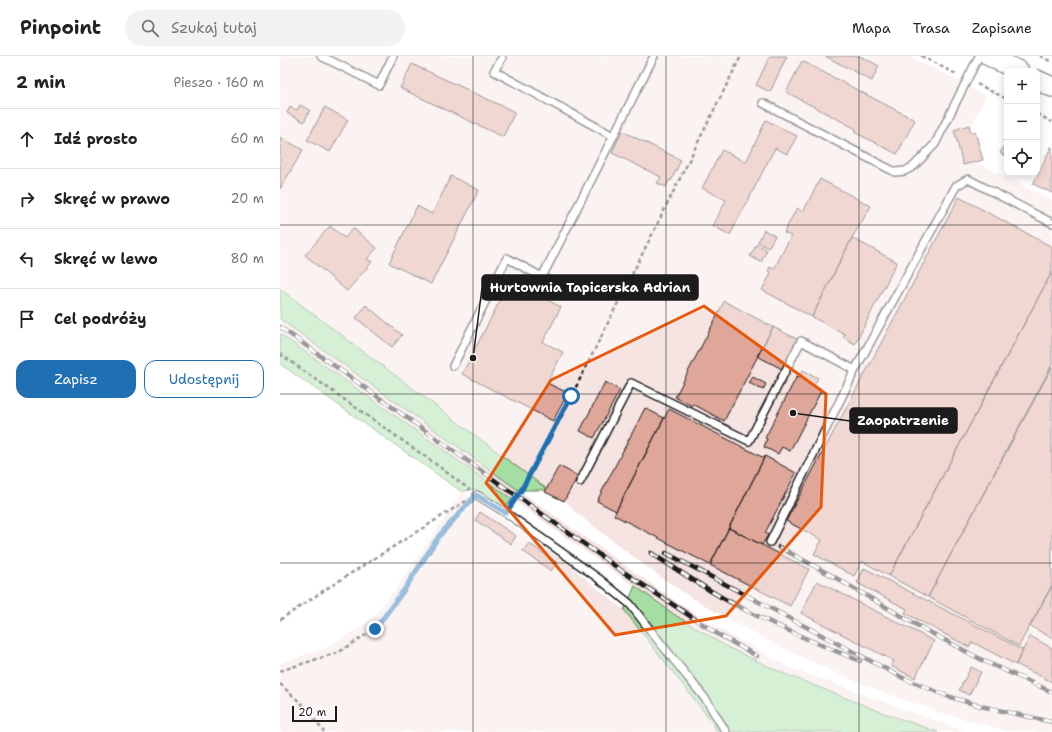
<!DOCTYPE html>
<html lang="pl">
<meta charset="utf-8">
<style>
body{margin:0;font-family:"Shantell Sans",sans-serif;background:#f2f2f2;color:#222}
.controls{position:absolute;right:12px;top:12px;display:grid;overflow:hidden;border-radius:8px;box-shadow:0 2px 10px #0003}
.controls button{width:36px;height:36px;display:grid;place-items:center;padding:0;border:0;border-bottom:1px solid #e0e0e0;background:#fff;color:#222;font:20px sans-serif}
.scale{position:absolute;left:12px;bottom:10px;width:45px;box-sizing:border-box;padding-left:4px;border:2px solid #1c1c1c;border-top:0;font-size:11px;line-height:14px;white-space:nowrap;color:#1c1c1c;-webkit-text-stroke:3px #fff;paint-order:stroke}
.stop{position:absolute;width:12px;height:12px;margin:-9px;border:3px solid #1f6fb2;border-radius:50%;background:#fff}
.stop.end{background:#1f6fb2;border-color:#fff;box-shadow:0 1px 4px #0008}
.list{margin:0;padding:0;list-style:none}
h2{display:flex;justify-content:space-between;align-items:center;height:52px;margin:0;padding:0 16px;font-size:17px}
h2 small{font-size:13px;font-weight:400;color:#767676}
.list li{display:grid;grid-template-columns:26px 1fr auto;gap:12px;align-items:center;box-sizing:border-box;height:60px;padding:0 16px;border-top:1px solid #e0e0e0}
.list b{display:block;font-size:15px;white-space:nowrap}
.list em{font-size:13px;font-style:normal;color:#767676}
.actions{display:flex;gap:8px;padding:12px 16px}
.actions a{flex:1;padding:9px 0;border:1px solid #1f6fb2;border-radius:12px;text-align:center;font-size:14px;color:#1f6fb2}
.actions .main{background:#1f6fb2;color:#fff}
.icon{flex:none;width:22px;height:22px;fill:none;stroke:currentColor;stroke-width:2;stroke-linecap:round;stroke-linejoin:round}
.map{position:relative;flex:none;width:772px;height:676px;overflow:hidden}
header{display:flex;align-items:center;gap:24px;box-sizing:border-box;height:56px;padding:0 20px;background:#fff;border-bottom:1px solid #e0e0e0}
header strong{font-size:19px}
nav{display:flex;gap:22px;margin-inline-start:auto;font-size:14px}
.search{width:280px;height:36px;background:#f2f2f2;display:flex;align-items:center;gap:10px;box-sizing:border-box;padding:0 14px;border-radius:22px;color:#767676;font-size:15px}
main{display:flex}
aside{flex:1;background:#fff}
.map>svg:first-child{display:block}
.built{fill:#f5e4e1}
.green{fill:#a5dea2;stroke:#607d5f}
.building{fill:#dfa69a;stroke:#1c1c1c}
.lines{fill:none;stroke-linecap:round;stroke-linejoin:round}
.service-casing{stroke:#1c1c1c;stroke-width:10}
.secondary-casing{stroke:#1c1c1c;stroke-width:22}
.path{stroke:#1c1c1c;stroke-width:2.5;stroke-dasharray:4 3;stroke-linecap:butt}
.service{stroke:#fff;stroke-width:7}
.secondary{stroke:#fff;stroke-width:19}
.rail-casing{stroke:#1c1c1c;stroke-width:4.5}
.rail{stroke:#fff;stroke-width:3;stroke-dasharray:9;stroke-linecap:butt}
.route{stroke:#1f6fb2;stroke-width:5}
.marked{fill:none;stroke:#e8590c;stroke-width:3;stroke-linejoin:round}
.grid{fill:none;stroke:#1c1c1c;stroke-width:1;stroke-opacity:0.55}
.leader{fill:none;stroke:#1c1c1c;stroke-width:1.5}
.callout-dot{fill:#1c1c1c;stroke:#fff;stroke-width:1.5}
.callout{fill:#1c1c1c;stroke:#1c1c1c;stroke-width:1.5}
.callout-label{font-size:13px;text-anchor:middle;font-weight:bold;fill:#fff}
</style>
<header>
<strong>Pinpoint</strong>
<div class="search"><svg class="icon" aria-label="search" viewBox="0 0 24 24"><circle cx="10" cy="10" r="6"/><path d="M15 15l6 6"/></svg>Szukaj tutaj</div>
<nav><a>Mapa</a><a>Trasa</a><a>Zapisane</a></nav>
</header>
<main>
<aside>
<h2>2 min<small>Pieszo · 160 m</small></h2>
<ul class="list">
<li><svg class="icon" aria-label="ahead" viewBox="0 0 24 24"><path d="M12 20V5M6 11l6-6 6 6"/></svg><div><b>Idź prosto</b></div><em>60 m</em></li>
<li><svg class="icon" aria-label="right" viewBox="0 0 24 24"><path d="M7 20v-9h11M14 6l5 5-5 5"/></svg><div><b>Skręć w prawo</b></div><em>20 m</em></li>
<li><svg class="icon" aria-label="left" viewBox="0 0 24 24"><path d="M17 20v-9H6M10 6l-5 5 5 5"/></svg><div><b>Skręć w lewo</b></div><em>80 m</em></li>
<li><svg class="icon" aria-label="arrive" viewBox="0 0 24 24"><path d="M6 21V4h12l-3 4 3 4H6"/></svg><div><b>Cel podróży</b></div></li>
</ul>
<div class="actions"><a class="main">Zapisz</a><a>Udostępnij</a></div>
</aside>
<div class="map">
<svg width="772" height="676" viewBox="0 0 772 676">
<rect width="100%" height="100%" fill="#fff"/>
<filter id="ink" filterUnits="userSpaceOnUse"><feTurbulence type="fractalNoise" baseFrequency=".025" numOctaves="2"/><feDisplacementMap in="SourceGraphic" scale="8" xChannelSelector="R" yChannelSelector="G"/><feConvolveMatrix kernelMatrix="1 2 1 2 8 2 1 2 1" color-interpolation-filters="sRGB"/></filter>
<g filter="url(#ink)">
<path class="built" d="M 0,0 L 628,0 L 681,26 L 706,40 L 678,97 L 772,144 L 772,676 L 727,675 L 659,656 L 602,636 L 558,618 L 498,590 L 455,567 L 409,540 L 379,520 L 296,457 L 286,445 L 268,434 L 0,233 Z
M 0,263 L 238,434 L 401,549 L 454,581 L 509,611 L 686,676 L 658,676 L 601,656 L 505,618 L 449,592 L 395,559 L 0,278 Z
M 182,436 L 288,508 L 344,554 L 433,667 L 437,676 L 0,676 L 0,607 L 44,593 L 89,566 L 118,530 Z"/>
<path class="green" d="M 0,233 L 268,434 L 238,434 L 0,263 Z
M 0,278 L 232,443 L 225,452 L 194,433 L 182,436 L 0,308 Z
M 355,530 L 395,559 L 449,592 L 505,618 L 601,656 L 658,676 L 437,676 L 433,667 L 344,554 Z"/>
<path class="building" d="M 490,0 L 507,0 L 490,36 L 476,29 Z
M 545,0 L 580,0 L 599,10 L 592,25 Z
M 522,5 L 635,64 L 617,98 L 574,76 L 576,73 L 506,36 Z
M 132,8 L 235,56 L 223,81 L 120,32 Z
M 20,49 L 30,54 L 24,66 L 7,57 L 10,51 L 17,54 Z
M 45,51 L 68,64 L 50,96 L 27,84 Z
M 486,64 L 517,80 L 507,98 L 495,92 L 450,179 L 433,170 L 446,144 L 422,132 L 442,94 L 466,106 Z
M 689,69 L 691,76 L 695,75 L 703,104 L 683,109 L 674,74 Z
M 342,75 L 401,104 L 391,125 L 389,124 L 386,131 L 377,127 L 381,121 L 332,97 Z
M 727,79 L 727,101 L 720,97 L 726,87 L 723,86 Z
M 0,81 L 23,94 L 0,133 Z
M 771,91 L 772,91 L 772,137 L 753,128 Z
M 171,120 L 199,134 L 151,228 L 109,207 L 137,150 L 152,158 Z
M 540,123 L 591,150 L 572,182 L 532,261 L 482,234 L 491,217 L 488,215 L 490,211 L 494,213 L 511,180 L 504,177 L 511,163 L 517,152 L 523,156 Z
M 679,141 L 772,191 L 772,216 L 609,520 L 582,505 L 574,520 L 534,498 L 542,484 L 506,465 Z
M 50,170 L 65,182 L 73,172 L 97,192 L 87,203 L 92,206 L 67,235 L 25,199 Z
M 484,174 L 495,180 L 488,192 L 478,186 Z
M 572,182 L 617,206 L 575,288 L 563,281 L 565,278 L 532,261 Z
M 477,188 L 487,194 L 481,206 L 470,200 Z
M 772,216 L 772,309 L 648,541 L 609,520 Z
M 230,225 L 281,251 L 263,286 L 283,296 L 267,327 L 288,337 L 273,365 L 182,318 Z
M 444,245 L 493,271 L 444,365 L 413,348 L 412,350 L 395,341 L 437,260 Z
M 86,249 L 122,279 L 112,291 L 76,262 Z
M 493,271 L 517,283 L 502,313 L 477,300 Z
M 772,311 L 772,529 L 739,590 L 648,541 Z
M 523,314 L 538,322 L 534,329 L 542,333 L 510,395 L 502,391 L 498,398 L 484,391 L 487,383 L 485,382 L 517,320 L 519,321 Z
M 473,321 L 486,328 L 483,334 L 469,327 Z
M 325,326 L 340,334 L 314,382 L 300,375 Z
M 365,352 L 384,362 L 336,455 L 317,445 Z
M 389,353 L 484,402 L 430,509 L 334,459 Z
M 485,400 L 516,417 L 485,477 L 488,479 L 482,489 L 449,472 Z
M 279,410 L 298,420 L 284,445 L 265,436 Z
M 200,456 L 236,480 L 231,488 L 195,464 Z
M 449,472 L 529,513 L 510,550 L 430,509 Z
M 249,487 L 277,507 L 271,515 L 243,495 Z
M 584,512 L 743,594 L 736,609 L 692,586 L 689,591 L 625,557 L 627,553 L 577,527 Z
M 537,525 L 654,585 L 635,622 L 611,610 L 614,605 L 521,557 Z
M 772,530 L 772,582 L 750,570 Z
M 750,580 L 772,592 L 772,626 L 736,608 Z
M 691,611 L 701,616 L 689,639 L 679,634 Z"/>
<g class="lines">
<g class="service-casing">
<path id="service" d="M 41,0 L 99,29 L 113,0
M 222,2 L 214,15 L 333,80
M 483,47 L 615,116 L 625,115 L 634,110 L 655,88 L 699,0
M 173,310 L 227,202 L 262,221 L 374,0
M 300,426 L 351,327 L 469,385 L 521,285 L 575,314 L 676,130 L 688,123 L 772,167
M 197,439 L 226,457 L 318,522 L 350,548 L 374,579 L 427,645 L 446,676
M 490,486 L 575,314"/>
</g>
<g class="secondary-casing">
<path id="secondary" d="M 709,0 L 739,15
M 757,24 L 772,31"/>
</g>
<path class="path" d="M 641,0 L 678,19
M 760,0 L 772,6
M 697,28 L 727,43
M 757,58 L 772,66
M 0,298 L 157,409 L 190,434
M 232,448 L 242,433 L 291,341 L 461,0
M 0,564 L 46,533 L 189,443
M 0,615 L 59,596 L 95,573 L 124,534 L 159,480 L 189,447
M 0,628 L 24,650 L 44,676"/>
<use href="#service" class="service"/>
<use href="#secondary" class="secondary"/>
<g class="rail-casing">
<path id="rail" d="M 0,271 L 342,515 L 439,579 L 477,600
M 499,491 L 549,518 L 642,572 L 706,606 L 772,636
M 371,497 C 394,512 417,527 441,541 C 486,566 532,586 580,605
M 386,497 L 623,622 L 667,640 L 701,650 L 772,666"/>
</g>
<use href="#rail" class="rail"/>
</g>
</g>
<g class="lines" filter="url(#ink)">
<path class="route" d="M 95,573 L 124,534 L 159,480 L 196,439 L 226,457 L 242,433 L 291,340"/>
</g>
<path d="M0 0H772V676H0ZM 424,250 L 546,338 L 541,451 L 446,560 L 335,579 L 206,427 L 271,324 Z" fill="#fff" fill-opacity=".55" fill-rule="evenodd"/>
<path class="marked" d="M 424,250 L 546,338 L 541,451 L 446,560 L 335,579 L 206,427 L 271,324 Z"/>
<path class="grid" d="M 193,0 L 193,676M 386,0 L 386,676M 579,0 L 579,676M 0,169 L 772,169M 0,338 L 772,338M 0,507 L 772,507"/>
<path class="leader" d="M193 302L202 232M513 357L570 365"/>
<g class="callout-dot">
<circle cx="193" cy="302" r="4"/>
<circle cx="513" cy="357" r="4"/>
</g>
<g class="callout">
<rect x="202" y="219" width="216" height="25" rx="4"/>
<rect x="570" y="352" width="107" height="25" rx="4"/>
</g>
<g class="callout-label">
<text x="310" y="236">Hurtownia Tapicerska Adrian</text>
<text x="623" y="369">Zaopatrzenie</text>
</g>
</svg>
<div class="controls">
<button>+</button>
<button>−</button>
<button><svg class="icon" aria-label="locate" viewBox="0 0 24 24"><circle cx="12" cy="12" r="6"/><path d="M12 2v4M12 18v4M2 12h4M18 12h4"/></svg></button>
</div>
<div class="scale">20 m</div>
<div class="stop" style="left:291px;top:340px"></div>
<div class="stop end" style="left:95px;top:573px"></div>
</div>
</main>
